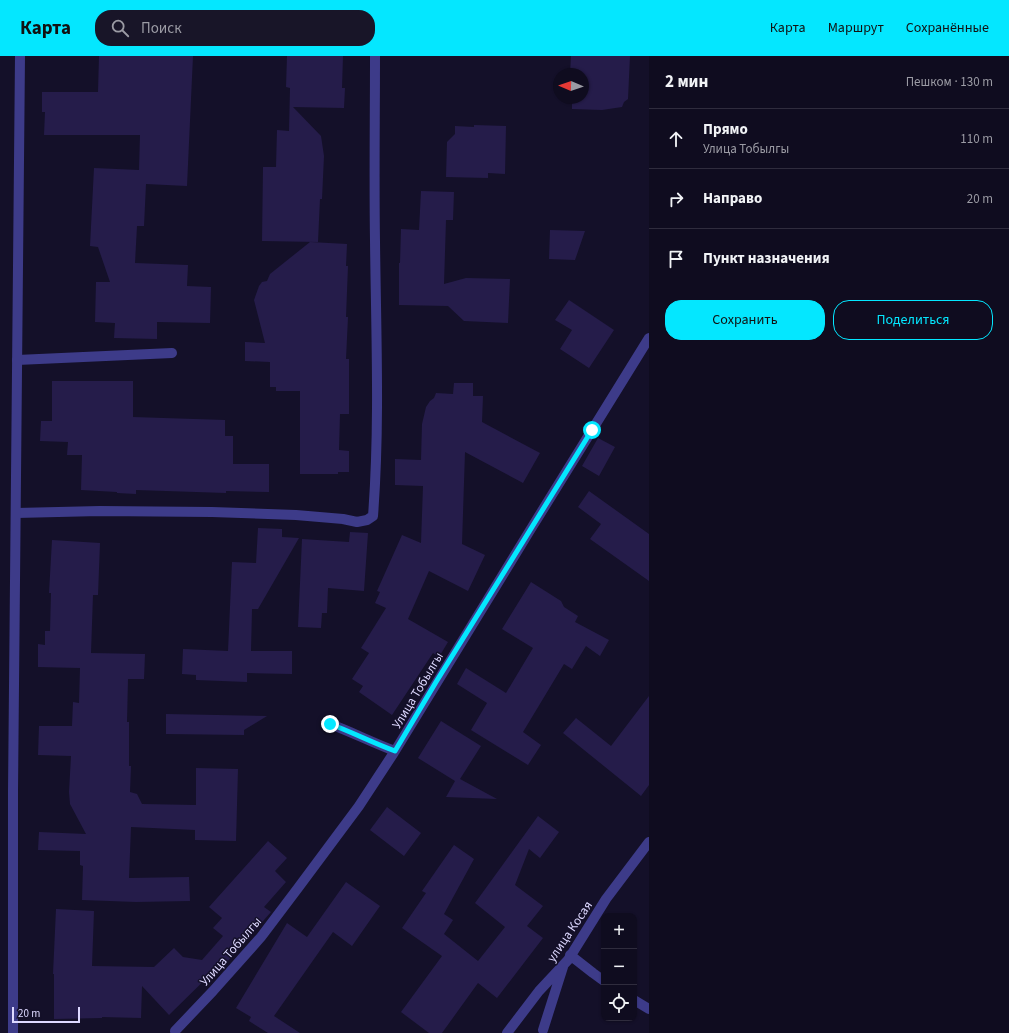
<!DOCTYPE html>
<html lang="ru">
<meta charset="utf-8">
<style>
body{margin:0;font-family:"Source Sans 3",sans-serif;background:#181528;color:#f1f3f6}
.controls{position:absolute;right:12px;bottom:12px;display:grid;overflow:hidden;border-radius:8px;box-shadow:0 1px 3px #0004}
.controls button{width:36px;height:36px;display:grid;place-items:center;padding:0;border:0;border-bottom:1px solid #2f2c3d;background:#0f0c1f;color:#f1f3f6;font:20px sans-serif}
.compass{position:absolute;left:553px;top:12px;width:36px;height:36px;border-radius:50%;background:#0f0c1f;box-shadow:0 1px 3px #0004;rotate:272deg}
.scale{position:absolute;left:12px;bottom:10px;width:68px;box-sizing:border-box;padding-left:4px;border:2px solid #ddd8ff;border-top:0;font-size:11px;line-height:14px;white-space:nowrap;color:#ddd8ff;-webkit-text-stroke:3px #141029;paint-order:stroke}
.stop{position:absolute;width:12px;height:12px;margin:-9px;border:3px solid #04e7ff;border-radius:50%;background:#fff}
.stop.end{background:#04e7ff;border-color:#fff;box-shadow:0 1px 4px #0008}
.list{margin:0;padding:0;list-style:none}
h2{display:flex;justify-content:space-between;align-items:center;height:52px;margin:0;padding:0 16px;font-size:17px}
h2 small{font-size:13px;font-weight:400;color:#9b9ba4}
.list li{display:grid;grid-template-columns:26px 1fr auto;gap:12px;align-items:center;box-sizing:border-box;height:60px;padding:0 16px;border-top:1px solid #2f2c3d}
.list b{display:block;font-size:15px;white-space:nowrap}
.list p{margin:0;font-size:13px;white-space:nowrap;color:#9b9ba4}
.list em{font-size:13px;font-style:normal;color:#9b9ba4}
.actions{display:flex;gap:8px;padding:12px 16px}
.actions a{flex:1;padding:9px 0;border:1px solid #04e7ff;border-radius:16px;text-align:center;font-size:14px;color:#04e7ff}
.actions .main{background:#04e7ff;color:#111}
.icon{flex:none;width:22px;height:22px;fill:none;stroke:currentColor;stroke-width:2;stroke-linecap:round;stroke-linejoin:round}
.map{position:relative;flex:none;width:649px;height:977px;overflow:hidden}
header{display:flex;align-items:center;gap:24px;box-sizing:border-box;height:56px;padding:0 20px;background:#04e7ff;color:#111}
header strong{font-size:19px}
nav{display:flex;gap:22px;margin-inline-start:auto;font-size:14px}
.search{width:280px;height:36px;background:#181528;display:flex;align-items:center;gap:10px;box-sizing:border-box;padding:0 14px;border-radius:16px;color:#9b9ba4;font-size:15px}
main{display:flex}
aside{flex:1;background:#0f0c1f}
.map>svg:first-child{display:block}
.building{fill:#251c4a}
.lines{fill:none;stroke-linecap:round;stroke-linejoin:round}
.service{stroke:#3d3b89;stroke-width:10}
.minor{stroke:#3d3b89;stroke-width:10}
.tertiary{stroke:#3d3b89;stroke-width:10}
.route{stroke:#04e7ff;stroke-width:5}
.labels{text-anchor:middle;stroke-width:3;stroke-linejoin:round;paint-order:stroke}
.street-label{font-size:13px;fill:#ddd8ff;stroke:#141029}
</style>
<header>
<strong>Карта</strong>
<div class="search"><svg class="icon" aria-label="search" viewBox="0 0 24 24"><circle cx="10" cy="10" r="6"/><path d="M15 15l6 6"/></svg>Поиск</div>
<nav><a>Карта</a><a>Маршрут</a><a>Сохранённые</a></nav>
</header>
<main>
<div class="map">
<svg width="649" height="977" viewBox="0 0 649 977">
<rect width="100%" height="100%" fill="#141029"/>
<path class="building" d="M 99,0 L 193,0 L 187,130 L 146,128 L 144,170 L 137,170 L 135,207 L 188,209 L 187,230 L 211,231 L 210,267 L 157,266 L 157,283 L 114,282 L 115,267 L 95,266 L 96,226 L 110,226 L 98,191 L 90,190 L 94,112 L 139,114 L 140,79 L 44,79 L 45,56 L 42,56 L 42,36 L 98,36 Z
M 287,0 L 343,0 L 342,32 L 345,32 L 344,52 L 293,51 L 321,80 L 324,100 L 322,143 L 320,143 L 318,186 L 262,185 L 263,111 L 276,111 L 277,74 L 289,75 L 290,32 L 286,31 Z
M 571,0 L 630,0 L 628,43 L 624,46 L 622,51 L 602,54 L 572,53 L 572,46 L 569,46 L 569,42 L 583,42 L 583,18 L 570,18 Z
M 474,69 L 506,70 L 505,118 L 488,117 L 488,122 L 446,121 L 447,86 L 455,78 L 455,70 L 474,71 Z
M 421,135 L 454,136 L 453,164 L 446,164 L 444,228 L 466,222 L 510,223 L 508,267 L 464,265 L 448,250 L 399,249 L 399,207 L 400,207 L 401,173 L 419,174 Z
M 550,174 L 585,175 L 575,204 L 549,203 Z
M 310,186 L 347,188 L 346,210 L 348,210 L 346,261 L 348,261 L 346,303 L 349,303 L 349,358 L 340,358 L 339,394 L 349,395 L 349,416 L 338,416 L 338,418 L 300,418 L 300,335 L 276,335 L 276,331 L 270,331 L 270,306 L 245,305 L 245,286 L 265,287 L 254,244 L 259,230 L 262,226 L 267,225 L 270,218 Z
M 569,244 L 614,274 L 589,312 L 560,293 L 572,274 L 555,264 Z
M 52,325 L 133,325 L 133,361 L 225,364 L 225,380 L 233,380 L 233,408 L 269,408 L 269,436 L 226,435 L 226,437 L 136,434 L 136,438 L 117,437 L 117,436 L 81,434 L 82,399 L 67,399 L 68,386 L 40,385 L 41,365 L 52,365 Z
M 454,327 L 473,327 L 473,340 L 483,340 L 482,366 L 540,397 L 523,427 L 465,396 L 462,488 L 485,499 L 468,535 L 429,515 L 408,563 L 448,586 L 439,601 L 433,597 L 392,659 L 359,636 L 363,630 L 352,623 L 369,597 L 361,592 L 386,552 L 375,547 L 380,536 L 377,535 L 402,479 L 421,487 L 423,430 L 395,429 L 395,403 L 421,404 L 422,368 L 426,351 L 430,345 L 434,342 L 436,337 L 453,338 Z
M 598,382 L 615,391 L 599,420 L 582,410 Z
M 589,435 L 649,478 L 649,525 L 590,483 L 601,468 L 578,451 Z
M 258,472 L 282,473 L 282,481 L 299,482 L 258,553 L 252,553 L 251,595 L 292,595 L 292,618 L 247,617 L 247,626 L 196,624 L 196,619 L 182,618 L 183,593 L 228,595 L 232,506 L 256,507 Z
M 350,476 L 368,477 L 364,535 L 328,532 L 327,557 L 322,557 L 321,572 L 298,571 L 302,483 L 349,486 Z
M 52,484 L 100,487 L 98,539 L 93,539 L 91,597 L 145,598 L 144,623 L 128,623 L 127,666 L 129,666 L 129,710 L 131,710 L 130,736 L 137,738 L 142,748 L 196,749 L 196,712 L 238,713 L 236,785 L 195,784 L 195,774 L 131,771 L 129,822 L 189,821 L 190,845 L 136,846 L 82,844 L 83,810 L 80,809 L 80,795 L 38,794 L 39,776 L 86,778 L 70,748 L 69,736 L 71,700 L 38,699 L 39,670 L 72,670 L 73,646 L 79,647 L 80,612 L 38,611 L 38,588 L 45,589 L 45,575 L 50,575 L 51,537 L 49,537 Z
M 531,526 L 561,545 L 564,551 L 578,560 L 575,566 L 609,584 L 600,600 L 586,590 L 572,613 L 564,608 L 523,676 L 541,689 L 528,709 L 471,674 L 487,647 L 457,628 L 466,612 L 506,637 L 533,592 L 502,573 Z
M 649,640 L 649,729 L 641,740 L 563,677 L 576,662 L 611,690 Z
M 166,658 L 267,660 L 244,674 L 244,679 L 166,678 Z
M 441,665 L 481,690 L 460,723 L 497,743 L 446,741 L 455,725 L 418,702 Z
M 387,751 L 421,777 L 404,800 L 370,774 Z
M 538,760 L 559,776 L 540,802 L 529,793 L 515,829 L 543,850 L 527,870 L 543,882 L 497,942 L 478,927 L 442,977 L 429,977 L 401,956 L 442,900 L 402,872 L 426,837 L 422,835 L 454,789 L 474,803 L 444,858 L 453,864 L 444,878 L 478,905 L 505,871 L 475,847 Z
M 268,785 L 287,802 L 275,815 L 286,826 L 264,851 L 271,856 L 227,906 L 225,904 L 169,959 L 142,930 L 141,962 L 102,961 L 102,962 L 54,963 L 54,918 L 53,918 L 56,853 L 94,855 L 92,910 L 154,911 L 174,892 L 183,901 L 202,904 L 223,880 L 213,872 L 222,862 L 209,851 Z
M 346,826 L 380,850 L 352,890 L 333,876 L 274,960 L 300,977 L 268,977 L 249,965 L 251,961 L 236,952 L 287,867 L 307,881 Z"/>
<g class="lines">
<path class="service" d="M 17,304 L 172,297"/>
<path class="minor" d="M 16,457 L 100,455 L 212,456 L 296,459 L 343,463 L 357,466 L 367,464 L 373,460 C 380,368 376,276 375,185 C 374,123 375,62 375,0
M 330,668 C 352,676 373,687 395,695
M 570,899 L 593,917 L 604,925
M 634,944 L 649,953
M 543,974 L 563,911
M 175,975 L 213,935 L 261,881 L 298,832 L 359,750 L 395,695 L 529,476 L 649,282
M 507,977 L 539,935 L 568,904 L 606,843 L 649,786"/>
<path class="tertiary" d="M 13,977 L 13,735 L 20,0"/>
</g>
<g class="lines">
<path class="route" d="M 330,668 C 352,676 373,687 395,695 L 436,626 L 592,374"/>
</g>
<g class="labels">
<g class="street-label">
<text transform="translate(417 634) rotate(-59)" y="5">Улица Тобылгы</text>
<text transform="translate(569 875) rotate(-56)" y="5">улица Косая</text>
<text transform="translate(230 895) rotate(-49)" y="5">Улица Тобылгы</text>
</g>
</g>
</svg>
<div class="controls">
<button>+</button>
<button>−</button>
<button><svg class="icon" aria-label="locate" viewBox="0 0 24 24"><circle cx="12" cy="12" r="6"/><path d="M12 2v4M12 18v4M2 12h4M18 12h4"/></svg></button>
</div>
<svg class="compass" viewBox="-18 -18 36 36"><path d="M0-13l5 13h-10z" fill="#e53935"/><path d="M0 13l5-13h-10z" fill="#9b9ba4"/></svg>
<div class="scale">20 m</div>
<div class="stop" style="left:592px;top:374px"></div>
<div class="stop end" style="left:330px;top:668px"></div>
</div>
<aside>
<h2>2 мин<small>Пешком · 130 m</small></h2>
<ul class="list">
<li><svg class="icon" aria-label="ahead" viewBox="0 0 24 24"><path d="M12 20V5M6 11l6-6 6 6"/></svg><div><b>Прямо</b><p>Улица Тобылгы</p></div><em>110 m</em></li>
<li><svg class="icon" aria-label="right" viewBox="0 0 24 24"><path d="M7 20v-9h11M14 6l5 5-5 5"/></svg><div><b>Направо</b></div><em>20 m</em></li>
<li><svg class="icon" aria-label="arrive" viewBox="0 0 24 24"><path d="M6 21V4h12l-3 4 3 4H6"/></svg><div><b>Пункт назначения</b></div></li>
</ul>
<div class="actions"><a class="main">Сохранить</a><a>Поделиться</a></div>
</aside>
</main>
